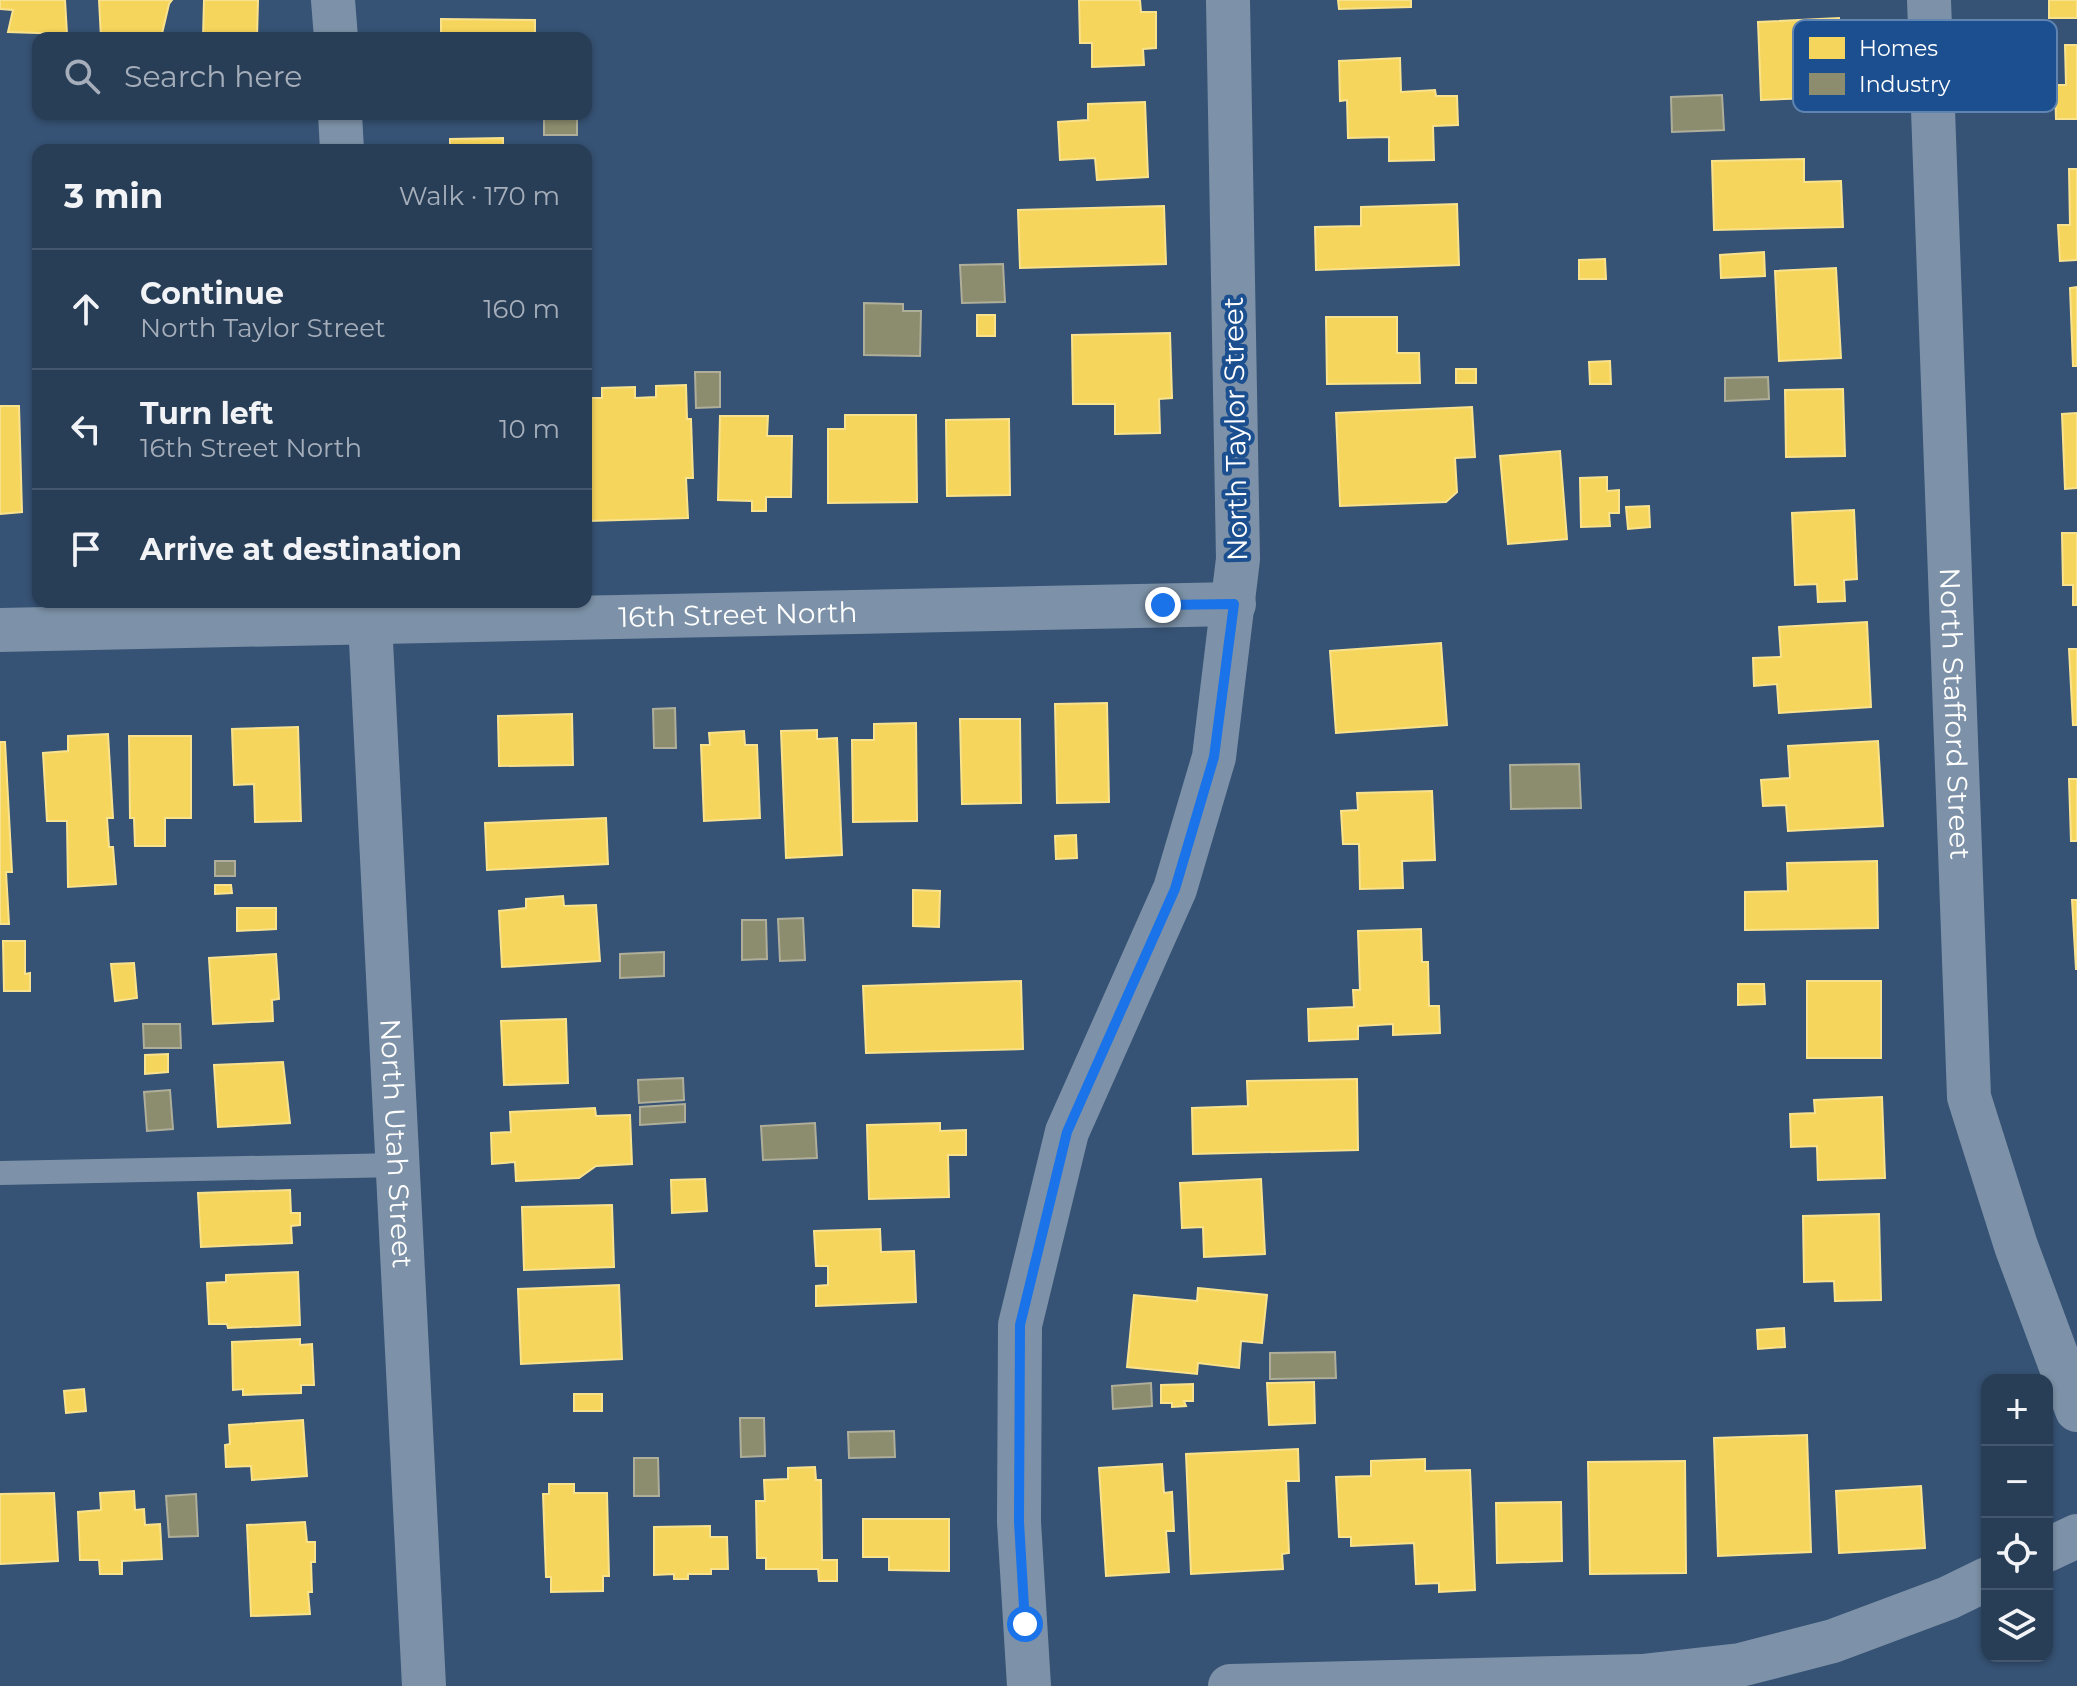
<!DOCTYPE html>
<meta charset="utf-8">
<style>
body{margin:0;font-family:Montserrat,sans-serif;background:#344961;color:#f1f3f6}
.controls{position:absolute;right:24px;bottom:24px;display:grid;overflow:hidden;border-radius:16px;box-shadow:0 2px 6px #0004}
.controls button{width:72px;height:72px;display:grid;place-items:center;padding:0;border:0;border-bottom:2px solid #44576d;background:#283e57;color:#f1f3f6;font:40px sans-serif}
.stop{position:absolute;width:24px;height:24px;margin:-18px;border:6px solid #1a73e8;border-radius:50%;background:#fff}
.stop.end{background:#1a73e8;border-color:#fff;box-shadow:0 2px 8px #0008}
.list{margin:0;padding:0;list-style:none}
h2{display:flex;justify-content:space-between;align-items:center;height:104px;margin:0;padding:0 32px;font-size:34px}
h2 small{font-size:26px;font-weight:400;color:#a5aeba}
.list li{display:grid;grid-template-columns:52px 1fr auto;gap:24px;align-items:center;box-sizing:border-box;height:120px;padding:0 32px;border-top:2px solid #44576d}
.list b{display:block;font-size:30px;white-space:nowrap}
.list p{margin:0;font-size:26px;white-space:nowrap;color:#a5aeba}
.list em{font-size:26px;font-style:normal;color:#a5aeba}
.icon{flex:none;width:44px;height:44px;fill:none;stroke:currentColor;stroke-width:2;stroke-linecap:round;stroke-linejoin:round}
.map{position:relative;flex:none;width:2077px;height:1686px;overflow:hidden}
.search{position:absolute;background:#283e57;box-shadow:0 2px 6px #0004;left:32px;top:32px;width:560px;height:88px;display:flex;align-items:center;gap:20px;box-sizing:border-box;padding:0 28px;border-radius:16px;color:#a5aeba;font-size:30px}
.panel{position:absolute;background:#283e57;box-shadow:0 2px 6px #0004;left:32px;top:144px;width:560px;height:464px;border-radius:16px}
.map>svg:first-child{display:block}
.homes{fill:#f6d55c;stroke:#f9e28d;stroke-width:2}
.industry{fill:#8c8c6e;stroke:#aeae9a;stroke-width:2}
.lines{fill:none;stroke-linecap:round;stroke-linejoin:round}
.service{stroke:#7d92a8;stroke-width:24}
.minor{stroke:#7d92a8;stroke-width:44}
.tertiary{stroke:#7d92a8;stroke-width:44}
.route{stroke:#1a73e8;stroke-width:10}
.labels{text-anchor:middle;stroke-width:8;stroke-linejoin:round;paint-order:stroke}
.street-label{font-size:28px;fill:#fff;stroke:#1b4f8f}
.key{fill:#1b4f8f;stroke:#5f84b1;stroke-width:2}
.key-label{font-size:22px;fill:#fff}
</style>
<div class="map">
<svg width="2077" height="1686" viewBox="0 0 2077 1686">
<rect width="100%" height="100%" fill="#365274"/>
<path class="homes" d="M 0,0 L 65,0 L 67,34 L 8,32 L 13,10 L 0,9 Z
M 99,0 L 172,0 L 169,4 L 161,38 L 101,38 Z
M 204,0 L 258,0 L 257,38 L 203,38 Z
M 1079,0 L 1140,0 L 1141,12 L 1156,12 L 1156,48 L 1143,49 L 1144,65 L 1092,67 L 1092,43 L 1080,43 Z
M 1338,0 L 1411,0 L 1411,7 L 1339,9 Z
M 2049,0 L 2077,0 L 2077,18 L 2049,18 Z
M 1839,18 L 1842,97 L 1761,100 L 1758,22 Z
M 441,19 L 535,20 L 535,38 L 441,38 Z
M 2065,45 L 2077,45 L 2077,119 L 2056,119 L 2055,85 L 2066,85 Z
M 1400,58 L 1401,92 L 1435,90 L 1436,96 L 1457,96 L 1458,125 L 1433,126 L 1434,160 L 1389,161 L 1389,137 L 1348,138 L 1347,100 L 1340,101 L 1339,61 Z
M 1145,102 L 1148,177 L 1097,180 L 1095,158 L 1060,160 L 1058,122 L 1088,120 L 1088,104 Z
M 503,138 L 503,150 L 450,150 L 450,139 Z
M 1804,159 L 1804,182 L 1841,181 L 1843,227 L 1714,230 L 1712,161 Z
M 2069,169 L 2077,169 L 2077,260 L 2060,261 L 2058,225 L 2070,225 Z
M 1457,204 L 1459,265 L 1316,270 L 1315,227 L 1361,226 L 1361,207 Z
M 1164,206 L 1166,264 L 1020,268 L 1018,210 Z
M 1764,252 L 1765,276 L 1721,278 L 1720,255 Z
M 1605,259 L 1606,279 L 1579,279 L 1579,260 Z
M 1836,268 L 1841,358 L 1779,361 L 1775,271 Z
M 2077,287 L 2077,366 L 2073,366 L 2070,288 Z
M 977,315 L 995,315 L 995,336 L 977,336 Z
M 1326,317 L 1397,317 L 1397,353 L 1419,353 L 1420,383 L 1327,384 Z
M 1170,333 L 1172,398 L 1159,399 L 1160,433 L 1115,434 L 1115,404 L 1073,404 L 1072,335 Z
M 1610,361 L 1611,384 L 1590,384 L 1589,362 Z
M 1456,369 L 1476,369 L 1476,383 L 1456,383 Z
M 686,385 L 687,419 L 691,419 L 693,478 L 686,478 L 688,518 L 589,521 L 586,398 L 602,398 L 602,388 L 635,387 L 635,398 L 656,397 L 656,386 Z
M 1843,389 L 1845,456 L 1786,457 L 1785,390 Z
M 0,406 L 19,406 L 22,512 L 0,514 Z
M 1472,407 L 1475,457 L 1455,458 L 1457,492 L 1446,502 L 1340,506 L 1336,413 Z
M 2077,413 L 2077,488 L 2065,489 L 2062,414 Z
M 845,415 L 916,415 L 917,502 L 828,503 L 828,429 L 845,429 Z
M 720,416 L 768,416 L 767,436 L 792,436 L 791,497 L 766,497 L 766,511 L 752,511 L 752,501 L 718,500 Z
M 1009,419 L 1010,495 L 947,496 L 946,420 Z
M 1560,451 L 1567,539 L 1508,544 L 1500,456 Z
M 1607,477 L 1607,491 L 1619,490 L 1619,513 L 1609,513 L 1610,526 L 1581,527 L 1580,478 Z
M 1649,506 L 1650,527 L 1628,529 L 1626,507 Z
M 1854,510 L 1857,579 L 1844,580 L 1845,601 L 1818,602 L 1817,584 L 1795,585 L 1792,513 Z
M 2062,533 L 2077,533 L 2077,605 L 2073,605 L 2073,585 L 2063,585 Z
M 1867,622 L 1871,707 L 1779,713 L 1777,684 L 1754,686 L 1753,658 L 1781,657 L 1779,627 Z
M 1441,643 L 1447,725 L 1336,733 L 1330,651 Z
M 2069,649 L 2077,649 L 2077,725 L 2073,725 Z
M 1107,703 L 1109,802 L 1057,803 L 1055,704 Z
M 572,714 L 573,765 L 499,766 L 498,716 Z
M 960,719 L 1020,719 L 1021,803 L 962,804 Z
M 916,723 L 917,821 L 853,822 L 852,740 L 874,740 L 874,724 Z
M 298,727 L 301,821 L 255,822 L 254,784 L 234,785 L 232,729 Z
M 817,730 L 817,739 L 837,738 L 842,855 L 786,858 L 781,731 Z
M 744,731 L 745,745 L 757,745 L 760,818 L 704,821 L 701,745 L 710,745 L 709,733 Z
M 108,734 L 113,818 L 107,818 L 109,847 L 113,847 L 116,884 L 68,887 L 67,821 L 47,821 L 43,753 L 68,751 L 68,736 Z
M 129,736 L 191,736 L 191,818 L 165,818 L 165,846 L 135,846 L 134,818 L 130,818 Z
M 1878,741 L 1883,826 L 1788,831 L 1786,805 L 1763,806 L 1761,780 L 1790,778 L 1788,746 Z
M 0,742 L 5,742 L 12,872 L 6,872 L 9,924 L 0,924 Z
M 2069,779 L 2077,779 L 2077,841 L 2071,841 Z
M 1432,791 L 1435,860 L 1402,861 L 1403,888 L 1360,889 L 1359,844 L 1343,844 L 1341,811 L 1358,810 L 1357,793 Z
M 606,818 L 608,864 L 487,870 L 485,823 Z
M 1076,835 L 1077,858 L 1056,859 L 1055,836 Z
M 1877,861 L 1878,928 L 1745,930 L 1745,892 L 1788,891 L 1787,863 Z
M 215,885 L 231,885 L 232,893 L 215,894 Z
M 913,890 L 940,891 L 939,927 L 913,926 Z
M 563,896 L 564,906 L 596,905 L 600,961 L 502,967 L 499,911 L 526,908 L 526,899 Z
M 2072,900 L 2077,900 L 2077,969 L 2076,969 Z
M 237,908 L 276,908 L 276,929 L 237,931 Z
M 1421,929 L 1422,962 L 1428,962 L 1429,1006 L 1439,1006 L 1440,1033 L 1393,1035 L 1393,1024 L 1358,1026 L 1358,1039 L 1309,1041 L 1308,1009 L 1354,1007 L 1353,990 L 1360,990 L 1358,931 Z
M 3,941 L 25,941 L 25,974 L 30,973 L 30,991 L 4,991 Z
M 276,954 L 279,999 L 272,1000 L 273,1021 L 213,1024 L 209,958 Z
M 134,963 L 137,998 L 115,1001 L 111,964 Z
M 1021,981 L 1023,1049 L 866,1053 L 863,986 Z
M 1807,981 L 1881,981 L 1881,1058 L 1807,1058 Z
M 1738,984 L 1764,984 L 1765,1004 L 1738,1005 Z
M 566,1019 L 568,1083 L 504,1085 L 501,1021 Z
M 168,1054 L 168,1072 L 145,1074 L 145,1055 Z
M 283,1062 L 290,1123 L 218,1127 L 214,1065 Z
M 1357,1079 L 1358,1150 L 1193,1154 L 1192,1108 L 1248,1106 L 1247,1081 Z
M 1882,1097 L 1885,1178 L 1818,1180 L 1817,1146 L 1791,1147 L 1790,1114 L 1815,1113 L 1814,1100 Z
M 595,1108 L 596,1116 L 630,1115 L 632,1164 L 596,1166 L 579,1178 L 516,1181 L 515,1162 L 492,1164 L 491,1133 L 511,1132 L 510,1112 Z
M 940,1123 L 940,1131 L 966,1130 L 966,1155 L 948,1155 L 949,1197 L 869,1199 L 867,1125 Z
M 705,1179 L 707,1211 L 672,1213 L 671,1180 Z
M 1261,1179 L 1265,1254 L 1204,1257 L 1203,1227 L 1182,1228 L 1180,1183 Z
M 290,1190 L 291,1213 L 300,1213 L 300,1225 L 291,1226 L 292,1243 L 201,1247 L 198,1193 Z
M 612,1205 L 614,1267 L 524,1270 L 522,1207 Z
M 1879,1214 L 1881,1300 L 1835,1301 L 1834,1281 L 1804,1282 L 1803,1216 Z
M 880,1229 L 881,1252 L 914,1251 L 916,1302 L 816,1306 L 816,1286 L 828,1285 L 828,1266 L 816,1266 L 814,1231 Z
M 298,1272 L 300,1325 L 228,1328 L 227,1324 L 209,1324 L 207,1283 L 226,1282 L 226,1275 Z
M 619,1285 L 622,1359 L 521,1364 L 518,1289 Z
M 1198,1288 L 1267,1295 L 1262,1343 L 1241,1341 L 1239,1368 L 1198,1363 L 1197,1374 L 1127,1367 L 1134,1295 L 1197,1301 Z
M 1784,1328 L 1785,1347 L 1758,1349 L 1757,1330 Z
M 300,1339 L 300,1345 L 312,1344 L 314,1385 L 301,1385 L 301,1393 L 243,1395 L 243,1389 L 233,1390 L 232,1342 Z
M 1314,1382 L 1315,1423 L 1269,1425 L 1267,1383 Z
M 1193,1384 L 1193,1401 L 1184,1401 L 1186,1406 L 1172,1407 L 1172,1403 L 1161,1403 L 1161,1385 Z
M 84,1389 L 86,1411 L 66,1413 L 64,1391 Z
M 574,1394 L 602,1394 L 602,1411 L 574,1411 Z
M 303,1420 L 307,1476 L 252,1480 L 251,1466 L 226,1467 L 225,1445 L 230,1444 L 229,1425 Z
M 1807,1435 L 1811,1552 L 1718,1556 L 1714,1438 Z
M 1298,1449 L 1299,1481 L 1286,1481 L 1289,1553 L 1282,1554 L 1283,1569 L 1191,1574 L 1186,1454 Z
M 1425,1459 L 1425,1471 L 1470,1470 L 1475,1590 L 1439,1592 L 1439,1583 L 1416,1584 L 1414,1543 L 1351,1546 L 1351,1537 L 1339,1537 L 1336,1477 L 1371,1476 L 1371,1461 Z
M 1685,1461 L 1686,1573 L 1590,1574 L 1588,1462 Z
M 1162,1464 L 1164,1493 L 1172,1492 L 1174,1531 L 1166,1531 L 1169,1572 L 1106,1576 L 1099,1468 Z
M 815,1467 L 816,1480 L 821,1480 L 822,1560 L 837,1560 L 837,1581 L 819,1581 L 818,1569 L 766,1569 L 766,1558 L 757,1558 L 756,1501 L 765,1501 L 764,1480 L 788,1479 L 788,1468 Z
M 549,1484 L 574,1484 L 574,1493 L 607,1493 L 609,1576 L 603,1576 L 603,1591 L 551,1592 L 551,1577 L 546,1577 L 543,1494 L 549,1494 Z
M 1921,1486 L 1925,1548 L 1839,1553 L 1836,1491 Z
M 134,1491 L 135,1510 L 144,1509 L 145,1525 L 160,1524 L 162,1559 L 122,1561 L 122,1574 L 100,1574 L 99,1560 L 80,1560 L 78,1512 L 101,1510 L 100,1493 Z
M 54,1493 L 58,1561 L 0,1564 L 0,1494 Z
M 1561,1502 L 1562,1561 L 1497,1563 L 1496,1503 Z
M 863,1519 L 949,1519 L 949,1571 L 889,1570 L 889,1557 L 863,1557 Z
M 305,1522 L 307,1542 L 315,1542 L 315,1562 L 311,1562 L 312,1592 L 308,1592 L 310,1614 L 251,1616 L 247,1525 Z
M 710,1526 L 710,1537 L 727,1537 L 728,1569 L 711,1569 L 711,1574 L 688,1574 L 688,1579 L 674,1579 L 674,1574 L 654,1575 L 654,1527 Z"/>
<path class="industry" d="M 1722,95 L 1724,130 L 1672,132 L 1671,97 Z
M 544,114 L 577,114 L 577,135 L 544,135 Z
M 1003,264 L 1005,302 L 962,303 L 960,265 Z
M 864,303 L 903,304 L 903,311 L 921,311 L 920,356 L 864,355 Z
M 695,372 L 720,372 L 720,407 L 696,408 Z
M 1768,377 L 1769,399 L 1725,401 L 1725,378 Z
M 675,708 L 676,748 L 654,748 L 653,709 Z
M 1579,764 L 1581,808 L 1511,809 L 1510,765 Z
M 215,861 L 235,861 L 235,876 L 215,876 Z
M 803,918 L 805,960 L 780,961 L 778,919 Z
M 742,920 L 766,920 L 767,959 L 742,960 Z
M 664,952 L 664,976 L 620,978 L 620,954 Z
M 143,1024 L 180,1024 L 181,1048 L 144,1048 Z
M 683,1078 L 684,1100 L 639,1103 L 638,1080 Z
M 170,1090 L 173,1129 L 147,1131 L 144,1092 Z
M 685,1104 L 685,1122 L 640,1125 L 640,1107 Z
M 815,1123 L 817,1158 L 763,1160 L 761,1126 Z
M 1335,1352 L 1336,1378 L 1270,1379 L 1270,1353 Z
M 1151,1383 L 1152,1406 L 1113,1409 L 1112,1386 Z
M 740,1418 L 764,1418 L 765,1456 L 741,1457 Z
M 894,1431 L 895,1457 L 849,1458 L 848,1432 Z
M 634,1458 L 658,1458 L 659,1496 L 634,1496 Z
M 196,1494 L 198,1536 L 169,1537 L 166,1496 Z"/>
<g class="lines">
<path class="service" d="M 0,1173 L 399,1165"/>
<g class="minor">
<path d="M 333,0 L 336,38"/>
<path d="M 340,114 L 342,150"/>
<path id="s1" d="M 369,602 L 424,1686"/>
<path id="s2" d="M 0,630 L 1234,604"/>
<path d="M 1029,1686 L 1019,1522 L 1020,1325 L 1067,1132 L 1175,889 L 1214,757 L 1238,559 L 1228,0"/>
</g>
<g class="tertiary">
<path id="s3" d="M 1929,0 L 1969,1097 L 2016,1246 L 2077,1410"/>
<path d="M 2047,1550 L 2077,1536"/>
<path d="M 1230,1686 L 1642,1676 L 1740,1665 L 1833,1641 L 1948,1598 L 1987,1579"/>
</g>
</g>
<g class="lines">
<path class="route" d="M 1025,1624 L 1019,1522 L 1020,1325 L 1067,1132 L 1175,889 L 1214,757 L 1234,604 L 1163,605"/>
</g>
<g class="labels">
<g class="street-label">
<text transform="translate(1235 429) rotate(-91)" y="10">North Taylor Street</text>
<text dy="10" stroke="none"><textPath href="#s2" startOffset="738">16th Street North</textPath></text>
<text dy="10" stroke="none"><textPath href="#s3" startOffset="714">North Stafford Street</textPath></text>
<text dy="10" stroke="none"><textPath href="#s1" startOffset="542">North Utah Street</textPath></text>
</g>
</g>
<rect x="1793" y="20" width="264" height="92" rx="12" class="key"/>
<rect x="1809" y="37" width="36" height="22" fill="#f6d55c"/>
<rect x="1809" y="73" width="36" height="22" fill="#8c8c6e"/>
<g class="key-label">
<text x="1859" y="56">Homes</text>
<text x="1859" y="92">Industry</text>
</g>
</svg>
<div class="controls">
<button>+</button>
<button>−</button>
<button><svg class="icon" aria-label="locate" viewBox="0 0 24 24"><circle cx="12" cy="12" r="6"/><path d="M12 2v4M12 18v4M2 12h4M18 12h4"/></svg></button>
<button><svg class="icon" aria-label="layers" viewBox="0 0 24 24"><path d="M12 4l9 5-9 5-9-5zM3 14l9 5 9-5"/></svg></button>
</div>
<div class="stop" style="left:1025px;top:1624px"></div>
<div class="stop end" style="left:1163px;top:605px"></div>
<div class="search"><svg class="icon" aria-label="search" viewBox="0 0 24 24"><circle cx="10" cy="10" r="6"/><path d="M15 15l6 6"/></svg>Search here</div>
<section class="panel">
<h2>3 min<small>Walk · 170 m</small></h2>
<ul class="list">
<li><svg class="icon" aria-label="ahead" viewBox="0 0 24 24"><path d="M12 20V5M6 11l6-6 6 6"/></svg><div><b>Continue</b><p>North Taylor Street</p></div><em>160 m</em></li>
<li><svg class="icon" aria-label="left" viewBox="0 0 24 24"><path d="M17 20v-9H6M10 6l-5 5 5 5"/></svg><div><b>Turn left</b><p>16th Street North</p></div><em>10 m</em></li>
<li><svg class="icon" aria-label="arrive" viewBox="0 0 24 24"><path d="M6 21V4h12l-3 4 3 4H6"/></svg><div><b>Arrive at destination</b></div></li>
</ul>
</section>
</div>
